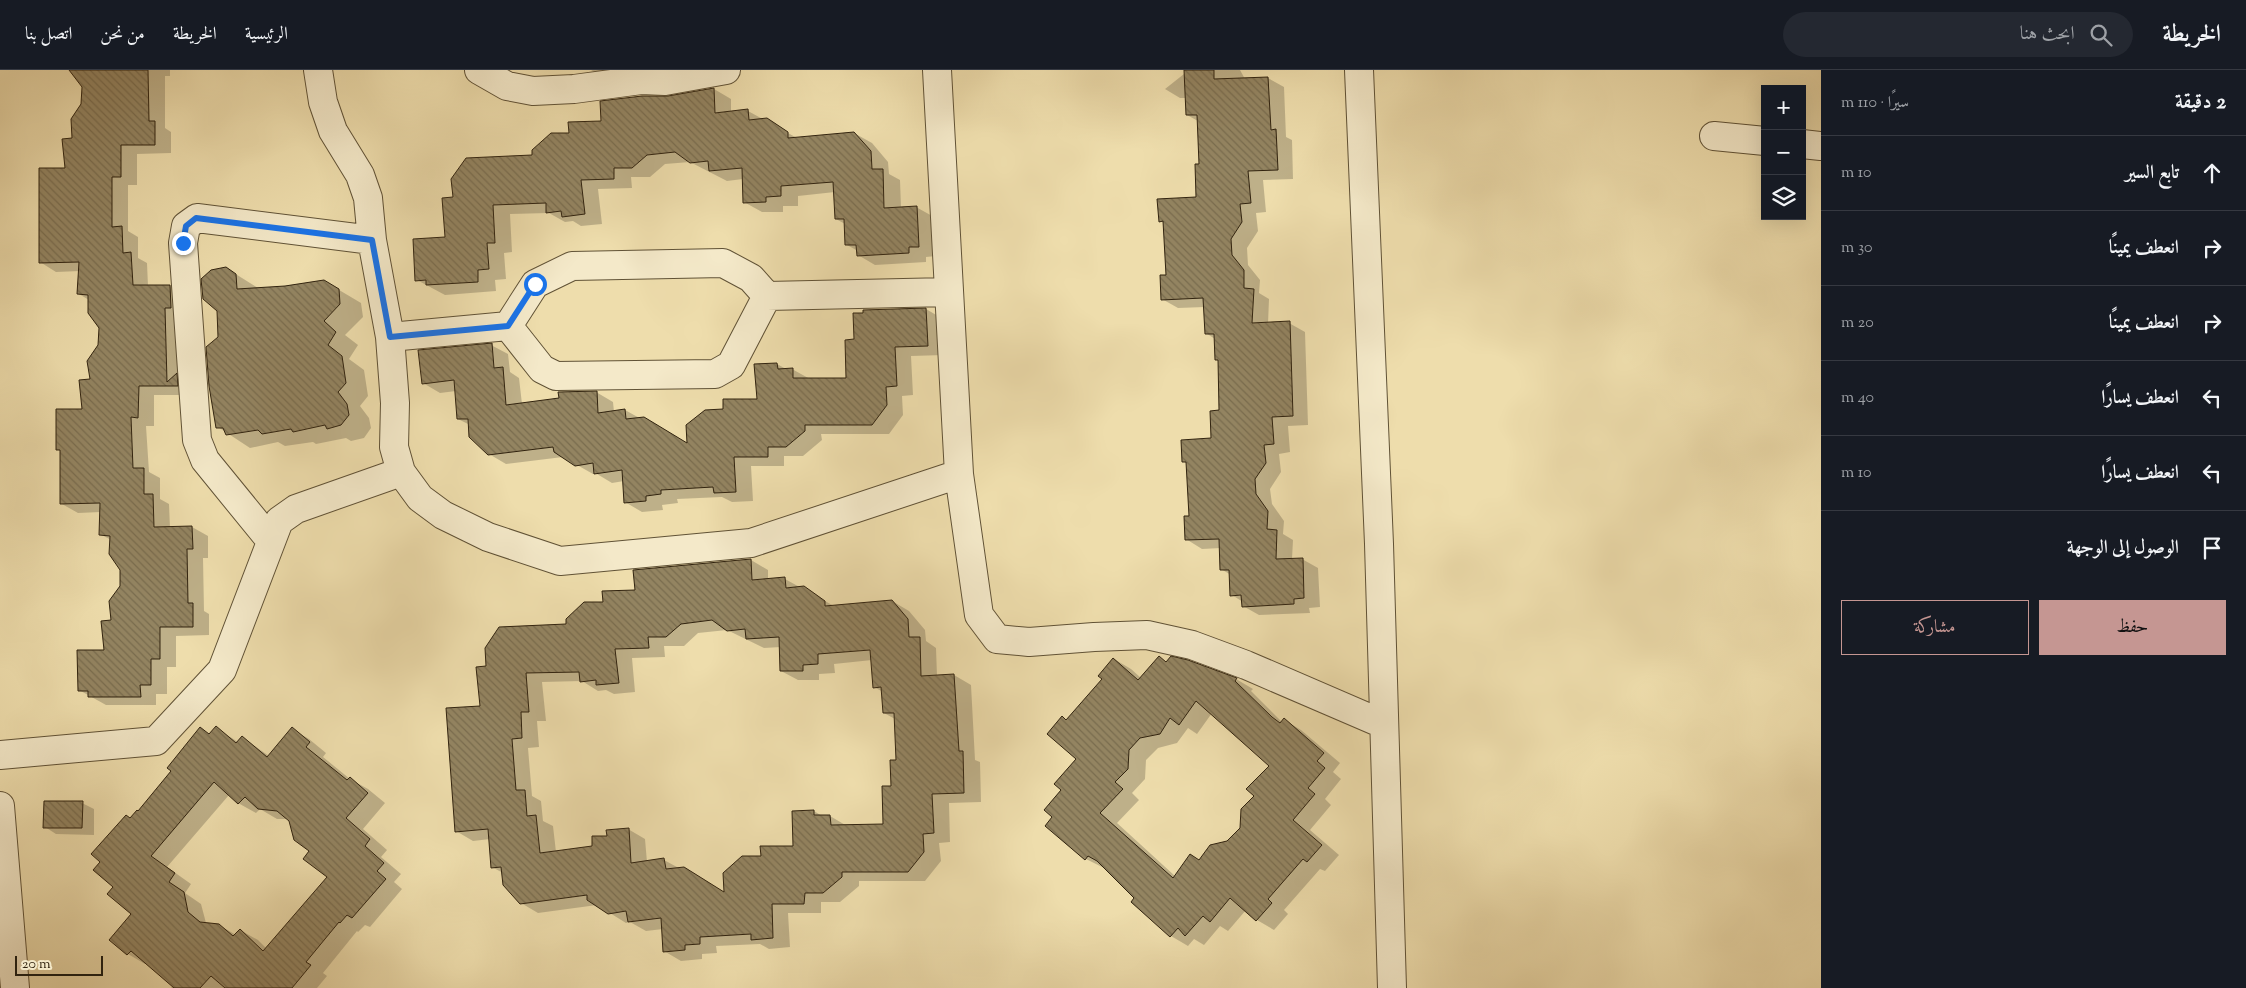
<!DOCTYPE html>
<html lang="ar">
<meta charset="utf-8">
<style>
body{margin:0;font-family:"Sorts Mill Goudy",Amiri,serif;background:#242831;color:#f1f3f6;direction:rtl}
.controls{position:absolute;right:15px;top:15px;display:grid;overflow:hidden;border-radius:0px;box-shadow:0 5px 20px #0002}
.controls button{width:45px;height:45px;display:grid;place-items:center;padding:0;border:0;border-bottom:1px solid #363941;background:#171b24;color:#f1f3f6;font:25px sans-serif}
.scale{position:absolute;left:15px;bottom:12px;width:88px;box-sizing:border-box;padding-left:5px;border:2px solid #31230f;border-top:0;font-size:14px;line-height:18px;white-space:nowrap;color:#31230f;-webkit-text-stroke:4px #f4e9c9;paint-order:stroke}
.stop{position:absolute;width:15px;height:15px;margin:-11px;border:4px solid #1a73e8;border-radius:50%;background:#fff}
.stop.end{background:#1a73e8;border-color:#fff;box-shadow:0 1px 5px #0008}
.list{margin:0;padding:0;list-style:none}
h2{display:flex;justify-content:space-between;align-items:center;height:65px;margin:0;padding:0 20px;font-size:21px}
h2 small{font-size:16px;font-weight:400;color:#9ea1a6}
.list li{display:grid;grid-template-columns:32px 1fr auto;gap:15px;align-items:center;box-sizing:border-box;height:75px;padding:0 20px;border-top:1px solid #363941}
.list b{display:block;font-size:19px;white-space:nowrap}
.list em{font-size:16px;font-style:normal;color:#9ea1a6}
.actions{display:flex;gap:10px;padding:15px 20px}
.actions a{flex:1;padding:11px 0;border:1px solid #c59692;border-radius:0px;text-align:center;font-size:18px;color:#c59692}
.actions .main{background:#c59692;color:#111}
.icon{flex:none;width:28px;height:28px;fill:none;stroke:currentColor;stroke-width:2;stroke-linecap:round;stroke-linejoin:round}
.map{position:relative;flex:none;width:1821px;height:918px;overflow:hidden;direction:ltr}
header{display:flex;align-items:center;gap:30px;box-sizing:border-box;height:70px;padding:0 25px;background:#171b24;border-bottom:1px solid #363941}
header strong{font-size:24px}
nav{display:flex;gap:28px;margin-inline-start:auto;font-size:18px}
.search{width:350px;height:45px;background:#242831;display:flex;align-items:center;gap:12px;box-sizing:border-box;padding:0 18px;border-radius:28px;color:#9ea1a6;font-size:19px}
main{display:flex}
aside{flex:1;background:#171b24}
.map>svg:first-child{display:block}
.shadow{fill:#0003;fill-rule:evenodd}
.building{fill:url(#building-back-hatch);stroke:#31230f;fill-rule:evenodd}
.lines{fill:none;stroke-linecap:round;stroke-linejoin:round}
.street-casing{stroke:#605236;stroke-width:30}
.street{stroke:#f4e9c9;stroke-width:28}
.route{stroke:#1a73e8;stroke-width:6}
</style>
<header>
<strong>الخريطة</strong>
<div class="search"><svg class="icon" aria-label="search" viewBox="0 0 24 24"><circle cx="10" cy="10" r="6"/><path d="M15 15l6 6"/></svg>ابحث هنا</div>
<nav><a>الرئيسية</a><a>الخريطة</a><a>من نحن</a><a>اتصل بنا</a></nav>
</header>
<main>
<aside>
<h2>2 دقيقة<small>سيرًا · 110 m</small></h2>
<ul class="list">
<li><svg class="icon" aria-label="ahead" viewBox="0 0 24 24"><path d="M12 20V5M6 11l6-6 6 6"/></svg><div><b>تابع السير</b></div><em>10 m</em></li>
<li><svg class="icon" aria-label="right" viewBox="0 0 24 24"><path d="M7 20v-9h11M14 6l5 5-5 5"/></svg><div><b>انعطف يمينًا</b></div><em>30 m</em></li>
<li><svg class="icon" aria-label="right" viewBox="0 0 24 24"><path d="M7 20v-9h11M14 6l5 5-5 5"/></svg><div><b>انعطف يمينًا</b></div><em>20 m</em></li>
<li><svg class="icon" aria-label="left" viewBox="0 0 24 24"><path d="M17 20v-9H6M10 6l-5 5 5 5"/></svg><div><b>انعطف يسارًا</b></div><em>40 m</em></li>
<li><svg class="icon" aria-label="left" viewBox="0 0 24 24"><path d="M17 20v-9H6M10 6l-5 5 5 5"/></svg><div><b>انعطف يسارًا</b></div><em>10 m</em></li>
<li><svg class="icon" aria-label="arrive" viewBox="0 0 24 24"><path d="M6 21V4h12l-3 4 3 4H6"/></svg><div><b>الوصول إلى الوجهة</b></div></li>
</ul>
<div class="actions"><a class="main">حفظ</a><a>مشاركة</a></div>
</aside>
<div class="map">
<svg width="1821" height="918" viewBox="0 0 1821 918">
<defs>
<pattern id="building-back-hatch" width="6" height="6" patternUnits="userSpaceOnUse" patternTransform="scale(1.25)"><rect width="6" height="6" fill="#938461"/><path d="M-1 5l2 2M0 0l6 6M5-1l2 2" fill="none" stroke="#796c4e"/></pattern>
</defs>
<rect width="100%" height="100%" fill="#eeddac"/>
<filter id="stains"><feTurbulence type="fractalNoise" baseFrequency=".004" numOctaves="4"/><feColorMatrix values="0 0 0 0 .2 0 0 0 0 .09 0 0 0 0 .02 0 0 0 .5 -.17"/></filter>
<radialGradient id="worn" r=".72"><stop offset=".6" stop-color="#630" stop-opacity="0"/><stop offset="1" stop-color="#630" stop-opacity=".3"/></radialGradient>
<path class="shadow" d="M 72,0 L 170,0 L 170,6 L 165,6 L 165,58 L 171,62 L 171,83 L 137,84 L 137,115 L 128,115 L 128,161 L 138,167 L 138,188 L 147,193 L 148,216 L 170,216 L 186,226 L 193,325 L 154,325 L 154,356 L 146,356 L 149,402 L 160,408 L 160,429 L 169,434 L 170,458 L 192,457 L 208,466 L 208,488 L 203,488 L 204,541 L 209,544 L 209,565 L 176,566 L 176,597 L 167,597 L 167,624 L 156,624 L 156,635 L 106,635 L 79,620 L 105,581 L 121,517 L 122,499 L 111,470 L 100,464 L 101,442 L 78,443 L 62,434 L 61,381 L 57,379 L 84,341 L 99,275 L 100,258 L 89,230 L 79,224 L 80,201 L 56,202 L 40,192 L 82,35 L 83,17 Z
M 591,0 L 708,0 L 608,10 Z
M 1189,0 L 1240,0 L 1245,9 L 1268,8 L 1284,17 L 1286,67 L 1292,70 L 1293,109 L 1263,110 L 1266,142 L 1256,143 L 1258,161 L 1247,178 L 1248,195 L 1260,210 L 1259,223 L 1269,229 L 1268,254 L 1289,253 L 1305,262 L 1308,355 L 1288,356 L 1290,382 L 1279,384 L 1281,402 L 1270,419 L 1272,434 L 1284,451 L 1283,464 L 1293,470 L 1292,489 L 1302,489 L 1318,498 L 1320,537 L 1309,538 L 1310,543 L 1259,545 L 1243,536 L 1243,532 L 1232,525 L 1231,505 L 1221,499 L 1221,478 L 1202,479 L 1186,469 L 1191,447 L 1187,393 L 1183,391 L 1212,369 L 1220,341 L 1219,291 L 1216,289 L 1215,269 L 1206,263 L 1205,237 L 1178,238 L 1162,229 L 1167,206 L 1164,153 L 1160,151 L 1197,129 L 1200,95 L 1198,51 L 1187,45 L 1187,28 L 1180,28 L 1165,19 Z
M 714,19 L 731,29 L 731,42 L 748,41 L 797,68 L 854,63 L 872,73 L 888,92 L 889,104 L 900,110 L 901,138 L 916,137 L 934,147 L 936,186 L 926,187 L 926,192 L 875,195 L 858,185 L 858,181 L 847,175 L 845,154 L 836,149 L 835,122 L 798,126 L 798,136 L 783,136 L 783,142 L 762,142 L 744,132 L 743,109 L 727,111 L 690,92 L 665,94 L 650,107 L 631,107 L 632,118 L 598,119 L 602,154 L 581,156 L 573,151 L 565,152 L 549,143 L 510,144 L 512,182 L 504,183 L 506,209 L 495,210 L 496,221 L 445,225 L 417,210 L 447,168 L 454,129 L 533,87 L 570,64 L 668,28 Z
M 226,198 L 258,218 L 286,217 L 324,211 L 361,233 L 363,247 L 345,265 L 358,275 L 349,289 L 364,300 L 368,326 L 360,336 L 369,348 L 371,358 L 364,368 L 351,371 L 346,368 L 316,374 L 313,372 L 285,376 L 278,372 L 250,378 L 218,357 L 219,267 Z
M 926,239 L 943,249 L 944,285 L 911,286 L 913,325 L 902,326 L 903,345 L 889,364 L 821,364 L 822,370 L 803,386 L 784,386 L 784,396 L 751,396 L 753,431 L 732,432 L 722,427 L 677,429 L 678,433 L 662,435 L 663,440 L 642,442 L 625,432 L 624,411 L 612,413 L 597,404 L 593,404 L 563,387 L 506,394 L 489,384 L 470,355 L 458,349 L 456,321 L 440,323 L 423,313 L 491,275 L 508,284 L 510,302 L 519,308 L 522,334 L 596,322 L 613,332 L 614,342 L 625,340 L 688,375 L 725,341 L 758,331 L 777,294 L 786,299 L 792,299 L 810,309 L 847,309 L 855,271 Z
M 751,490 L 768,500 L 768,510 L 785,509 L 834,536 L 892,531 L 909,541 L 925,560 L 926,571 L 936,578 L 937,606 L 954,605 L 971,615 L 975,690 L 980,692 L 981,732 L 949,733 L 950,772 L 939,773 L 941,791 L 925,811 L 859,811 L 859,816 L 840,832 L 821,832 L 821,843 L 788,843 L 790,877 L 769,879 L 760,874 L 716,876 L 717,883 L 702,884 L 702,889 L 681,891 L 664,881 L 663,859 L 646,861 L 630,852 L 626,853 L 597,835 L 538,843 L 521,833 L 503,803 L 492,797 L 490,769 L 473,771 L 456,761 L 488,597 L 567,555 L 604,533 L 636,521 L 635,501 ZM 727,560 L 764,578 L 781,577 L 781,601 L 798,610 L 819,610 L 819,604 L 835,603 L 834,594 L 872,590 L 874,617 L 883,622 L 884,643 L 895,649 L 897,691 L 885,755 L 847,756 L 830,746 L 822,746 L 814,741 L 795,777 L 762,788 L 725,823 L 664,790 L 647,792 L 645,769 L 628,759 L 608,767 L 593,777 L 556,782 L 553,756 L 543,751 L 541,731 L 532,726 L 528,678 L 539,677 L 537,651 L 546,651 L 542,612 L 582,611 L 598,621 L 606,620 L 614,624 L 635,622 L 632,588 L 665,587 L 664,576 L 684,576 L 698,563 Z
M 1160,588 L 1168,593 L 1187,591 L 1236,609 L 1253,619 L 1251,621 L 1282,652 L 1284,650 L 1301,660 L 1340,693 L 1333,702 L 1341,709 L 1325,729 L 1331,735 L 1310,760 L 1339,785 L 1325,801 L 1320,799 L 1284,840 L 1288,844 L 1274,860 L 1257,850 L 1246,840 L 1228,861 L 1220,856 L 1204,875 L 1194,869 L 1188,876 L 1171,866 L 1136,828 L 1104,798 L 1086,789 L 1047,756 L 1054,747 L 1063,720 L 1078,689 L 1062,648 L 1068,650 L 1103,609 L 1114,589 L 1131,599 L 1141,608 ZM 1212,643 L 1271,696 L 1241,759 L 1228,772 L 1175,806 L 1117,753 L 1139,730 L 1132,723 L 1145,709 L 1146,690 L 1158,678 L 1177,673 L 1188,658 L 1197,664 Z
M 216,658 L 238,672 L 242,667 L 269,686 L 292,659 L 309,669 L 326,683 L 323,687 L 350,709 L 368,719 L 385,733 L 363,759 L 387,780 L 381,787 L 401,804 L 394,812 L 402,819 L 370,857 L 365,855 L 358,862 L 357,861 L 323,903 L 327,906 L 317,918 L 171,918 L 173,916 L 146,893 L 145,894 L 128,884 L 111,870 L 132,844 L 114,817 L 102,791 L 131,749 L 139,742 L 173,701 L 200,659 L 210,664 ZM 229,725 L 238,733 L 256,743 L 260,739 L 277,749 L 289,749 L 328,807 L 267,879 L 258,870 L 240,860 L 236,865 L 219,855 L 206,853 L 201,834 L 185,823 L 191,814 L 167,797 Z
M 82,733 L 94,739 L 94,765 L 56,764 L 45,757 Z"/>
<path class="building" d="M 69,0 L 148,0 L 149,51 L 155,51 L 155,75 L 121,75 L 121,107 L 112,107 L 112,157 L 122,156 L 123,183 L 131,182 L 133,215 L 170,215 L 171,238 L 165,238 L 167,312 L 177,303 L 178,316 L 139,316 L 138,348 L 131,347 L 133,398 L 144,398 L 144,424 L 153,424 L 154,457 L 192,456 L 193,479 L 187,479 L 188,533 L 193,533 L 193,557 L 160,557 L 160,589 L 151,589 L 151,615 L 140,615 L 141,627 L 88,627 L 88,621 L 78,621 L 77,580 L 104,580 L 101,551 L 111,550 L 109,531 L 120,516 L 120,500 L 109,484 L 110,466 L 99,465 L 100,433 L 60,434 L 60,380 L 56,380 L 56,339 L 82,339 L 79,310 L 90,309 L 87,291 L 98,275 L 99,258 L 88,243 L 88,225 L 77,224 L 79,192 L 39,193 L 39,98 L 65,98 L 62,69 L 72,68 L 71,49 L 81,34 L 82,17 Z
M 1184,0 L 1214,0 L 1214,9 L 1268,7 L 1271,60 L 1276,59 L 1278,100 L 1248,101 L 1251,133 L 1240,134 L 1242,152 L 1231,169 L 1232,185 L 1244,200 L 1244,218 L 1254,219 L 1252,253 L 1290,251 L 1293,346 L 1272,347 L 1274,374 L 1264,375 L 1266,393 L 1255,409 L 1256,424 L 1268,441 L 1267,459 L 1277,460 L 1276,489 L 1303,488 L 1304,528 L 1294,529 L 1294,534 L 1242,537 L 1241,525 L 1230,526 L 1229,500 L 1220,500 L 1219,469 L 1185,470 L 1184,446 L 1189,446 L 1186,392 L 1182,392 L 1181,370 L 1211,368 L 1210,341 L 1219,340 L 1218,290 L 1215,290 L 1214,264 L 1205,264 L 1203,228 L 1161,230 L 1160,205 L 1166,205 L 1163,151 L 1159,152 L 1157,129 L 1196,127 L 1195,94 L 1199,94 L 1197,45 L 1186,45 Z
M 714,18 L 715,43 L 748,39 L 749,50 L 767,48 L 788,62 L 788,68 L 854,62 L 871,81 L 872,99 L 883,99 L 884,138 L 917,136 L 919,177 L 909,177 L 909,183 L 857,186 L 856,175 L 845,175 L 844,149 L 835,149 L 833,112 L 781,116 L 781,126 L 766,127 L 766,132 L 743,133 L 742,98 L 709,101 L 708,91 L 690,93 L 675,82 L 647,85 L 632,98 L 614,98 L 614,109 L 581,110 L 585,144 L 562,147 L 561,141 L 546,143 L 546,133 L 493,135 L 495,173 L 487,173 L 489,199 L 478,200 L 478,212 L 426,215 L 426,210 L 415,211 L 413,169 L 445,167 L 442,128 L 453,127 L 451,109 L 466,88 L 532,85 L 532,80 L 551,63 L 569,63 L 568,52 L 601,51 L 600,31 L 642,26 L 668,26 Z
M 226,197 L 236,204 L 237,219 L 285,216 L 324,210 L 339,219 L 340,234 L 324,251 L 336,262 L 328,275 L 342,286 L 346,313 L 338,322 L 347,334 L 349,345 L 341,355 L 327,359 L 325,355 L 293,362 L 291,359 L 262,364 L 258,360 L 226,365 L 223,358 L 216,358 L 209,316 L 206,277 L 218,267 L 217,241 L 203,229 L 201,209 L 211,200 Z
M 926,238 L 928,276 L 895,277 L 897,316 L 886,317 L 887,335 L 872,355 L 805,355 L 805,361 L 786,377 L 768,377 L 768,387 L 734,387 L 736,422 L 714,423 L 713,417 L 661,420 L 661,424 L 646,426 L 646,431 L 624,433 L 622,400 L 594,404 L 593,393 L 575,396 L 554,382 L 553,377 L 488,385 L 469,367 L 468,349 L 457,349 L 454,310 L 422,314 L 418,280 L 492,273 L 494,298 L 503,297 L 506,335 L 559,328 L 558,322 L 597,321 L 598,343 L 625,339 L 626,349 L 644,347 L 687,373 L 686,355 L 705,340 L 723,339 L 723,329 L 757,329 L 754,294 L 777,293 L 778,299 L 793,298 L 793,308 L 846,308 L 845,270 L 854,269 L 853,243 L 863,243 L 863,240 Z
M 751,489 L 752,510 L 785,507 L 786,518 L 804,516 L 825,531 L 825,536 L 892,530 L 908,549 L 909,567 L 920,567 L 921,606 L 954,604 L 959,681 L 963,681 L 964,723 L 932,724 L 934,763 L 923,764 L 924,782 L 908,802 L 842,802 L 842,807 L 823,823 L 805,823 L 804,834 L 772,834 L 773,868 L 751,870 L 751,864 L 700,867 L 700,874 L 685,875 L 685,880 L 663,882 L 661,848 L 628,852 L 626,841 L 608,844 L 587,830 L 587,825 L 520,834 L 503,815 L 501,797 L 491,798 L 488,759 L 455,762 L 446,638 L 480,636 L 476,597 L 486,596 L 485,578 L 499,557 L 566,554 L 566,549 L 584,532 L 603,532 L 602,521 L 635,520 L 633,500 ZM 712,550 L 727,561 L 745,559 L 746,569 L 779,567 L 780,601 L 803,601 L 803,595 L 818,594 L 818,584 L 870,580 L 873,618 L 881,617 L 883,643 L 894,643 L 896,690 L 890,690 L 891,716 L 882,716 L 883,754 L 831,755 L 830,745 L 814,745 L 814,740 L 792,741 L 793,776 L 760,776 L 761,786 L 742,786 L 723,803 L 724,822 L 684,797 L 666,799 L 664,788 L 631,793 L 629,758 L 606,760 L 607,766 L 592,766 L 592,776 L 540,783 L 536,745 L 527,746 L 525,720 L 516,720 L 512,669 L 522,668 L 521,642 L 529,642 L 526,603 L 579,602 L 580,612 L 596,610 L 596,615 L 619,613 L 615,579 L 649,578 L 648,567 L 666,567 L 681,554 Z
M 1159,586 L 1166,592 L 1171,586 L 1188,590 L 1237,608 L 1235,611 L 1272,647 L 1280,653 L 1284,648 L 1324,683 L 1317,691 L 1325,698 L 1308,718 L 1315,724 L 1293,750 L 1322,775 L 1307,792 L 1303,789 L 1268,829 L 1272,833 L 1256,851 L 1230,828 L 1210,852 L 1203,846 L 1185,866 L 1178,858 L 1170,867 L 1131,832 L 1134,828 L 1097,791 L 1088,786 L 1085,790 L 1045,756 L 1052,747 L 1044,740 L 1061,720 L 1054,714 L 1076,689 L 1047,664 L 1062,646 L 1066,650 L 1102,609 L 1098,606 L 1113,588 L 1138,610 ZM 1196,631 L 1269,696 L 1246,719 L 1254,726 L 1241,739 L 1240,758 L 1227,771 L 1210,775 L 1199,790 L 1190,784 L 1173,808 L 1100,743 L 1123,719 L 1115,712 L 1128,699 L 1129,680 L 1140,668 L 1160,664 L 1170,648 L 1179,655 Z
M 216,656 L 236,673 L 242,666 L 267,687 L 292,657 L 310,672 L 306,677 L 347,710 L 350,707 L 368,723 L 346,748 L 370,769 L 365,776 L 384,793 L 377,801 L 386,809 L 352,848 L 347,845 L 340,853 L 339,852 L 306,892 L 311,895 L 292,918 L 225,918 L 211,906 L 200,918 L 174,918 L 131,881 L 127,885 L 109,870 L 131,844 L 107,824 L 113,817 L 93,800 L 100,792 L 91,784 L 126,745 L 130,748 L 137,740 L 138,741 L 171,701 L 167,698 L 200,657 L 209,664 ZM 214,712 L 238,734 L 245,727 L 258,739 L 277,741 L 289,751 L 294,770 L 309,781 L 303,789 L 327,807 L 263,881 L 240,859 L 233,866 L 219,854 L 200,852 L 188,842 L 184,822 L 169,812 L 175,803 L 151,786 Z
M 44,731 L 83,731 L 82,758 L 43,758 Z"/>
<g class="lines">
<g class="street-casing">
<path id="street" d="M 318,0 L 323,32 L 333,61 L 360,105 L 368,128 L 372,170 L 390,267 L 395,333 L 394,377 L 401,402 L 420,428 L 443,445 L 488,467 L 560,491 L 751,473 L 959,404
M 479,0 L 507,16 L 533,21 L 574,19 L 641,10 L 665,11 L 726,0
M 937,0 L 959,404 L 979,545 L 997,569 L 1029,572 L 1094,567 L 1147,565 L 1192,575 L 1246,595 L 1383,654
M 1359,0 L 1379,474 L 1392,918
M 1714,66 L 1765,71
M 1802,74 L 1821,76
M 508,256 L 542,299 L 556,306 L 715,304 L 731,295 L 767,226
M 390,267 L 508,256 L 535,214 L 572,196 L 723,193 L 751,208 L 767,226 L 949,222
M 271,471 L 205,390 L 197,370 L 183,173 L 186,156 L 197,148 L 372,170
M 0,685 L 156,671 L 222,600 L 279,451 L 296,439 L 401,402
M 0,736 L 15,918"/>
</g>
<use href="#street" class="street"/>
</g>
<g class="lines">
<path class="route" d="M 183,173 L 186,156 L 196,148 L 372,170 L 390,267 L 508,256 L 535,214"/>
</g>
<rect width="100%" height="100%" filter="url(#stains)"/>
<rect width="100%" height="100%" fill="url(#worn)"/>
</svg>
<div class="controls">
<button>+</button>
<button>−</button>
<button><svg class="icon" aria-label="layers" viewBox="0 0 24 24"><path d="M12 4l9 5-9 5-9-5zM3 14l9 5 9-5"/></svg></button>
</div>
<div class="scale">20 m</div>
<div class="stop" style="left:535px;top:214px"></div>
<div class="stop end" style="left:183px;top:173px"></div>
</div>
</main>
